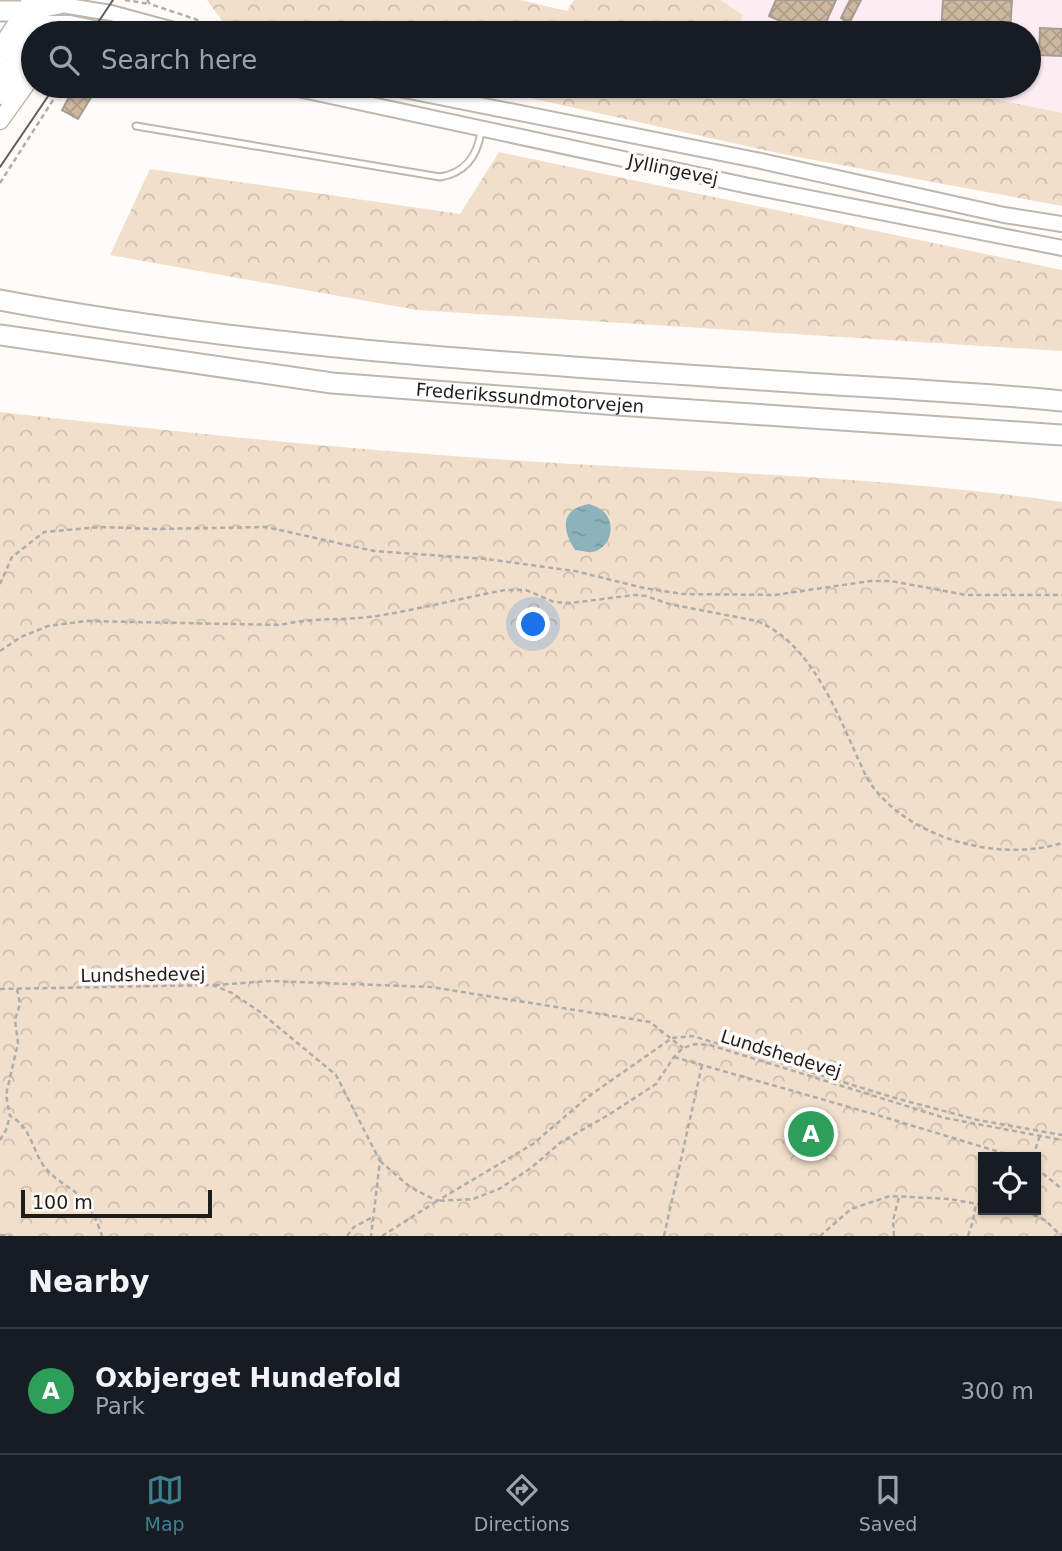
<!DOCTYPE html>
<style>
body{margin:0;font-family:"DejaVu Sans",sans-serif;background:#20242c;color:#f1f3f6}
.controls{position:absolute;right:21px;bottom:21px;display:grid;overflow:hidden;border-radius:0px;box-shadow:0 2px 5px #0004}
.controls button{width:63px;height:63px;display:grid;place-items:center;padding:0;border:0;border-bottom:2px solid #363941;background:#171b24;color:#f1f3f6;font:35px sans-serif}
.scale{position:absolute;left:21px;bottom:18px;width:191px;box-sizing:border-box;padding-left:7px;border:4px solid #1f1c19;border-top:0;font-size:19px;line-height:24px;white-space:nowrap;color:#1f1c19;-webkit-text-stroke:5px #fefbf8;paint-order:stroke}
.you{position:absolute;left:534px;top:625px;width:24px;height:24px;margin:-18px;border:5px solid #fff;border-radius:50%;background:#1a73e8;box-shadow:0 0 0 10px #1a73e833}
.badge{display:grid;place-items:center;width:46px;height:46px;border-radius:50%;background:#3d8190;color:#fff;font-size:23px;font-weight:700}
.pin{position:absolute;translate:-50% -50%;border:4px solid #fff;box-shadow:0 2px 7px #0006}
.list{margin:0;padding:0;list-style:none}
h2{display:flex;justify-content:space-between;align-items:center;height:91px;margin:0;padding:0 28px;font-size:30px}
h2 small{font-size:23px;font-weight:400;color:#9ea1a6}
.list li{display:grid;grid-template-columns:46px 1fr auto;gap:21px;align-items:center;box-sizing:border-box;height:126px;padding:0 28px;border-top:2px solid #363941}
.list b{display:block;font-size:26px;white-space:nowrap}
.list p{margin:0;font-size:23px;white-space:nowrap;color:#9ea1a6}
.list em{font-size:23px;font-style:normal;color:#9ea1a6}
.icon{flex:none;width:38px;height:38px;fill:none;stroke:currentColor;stroke-width:2;stroke-linecap:round;stroke-linejoin:round}
.map{position:relative;flex:none;width:1062px;height:1236px;overflow:hidden}
.search{position:absolute;background:#171b24;box-shadow:0 2px 5px #0004;left:21px;right:21px;top:21px;height:77px;display:flex;align-items:center;gap:18px;box-sizing:border-box;padding:0 24px;border-radius:38px;color:#9ea1a6;font-size:26px}
.sheet{height:217px;background:#171b24}
nav{display:flex;justify-content:space-around;align-items:center;box-sizing:border-box;height:98px;border-top:2px solid #363941;background:#171b24;font-size:19px;color:#9ea1a6}
nav a{display:grid;justify-items:center;gap:4px}
nav .on{color:#3d8190}
.map>svg:first-child{display:block}
.industrial{fill:#fcedf3}
.forest{fill:url(#forest-crowns);fill-rule:evenodd}
.water{fill:url(#water-ripples)}
.building{fill:url(#building-cross-hatch);stroke:#a49d95;stroke-width:2}
.lines{fill:none;stroke-linecap:round;stroke-linejoin:round}
.lane-casing{stroke:#beb7af;stroke-width:9}
.secondary-casing{stroke:#beb7af;stroke-width:18}
.primary-casing{stroke:#beb7af;stroke-width:19}
.highway-casing{stroke:#beb7af;stroke-width:23}
.path{stroke:#afaca9;stroke-width:2.5;stroke-dasharray:5 3.5;stroke-linecap:butt}
.lane{stroke:#fff;stroke-width:5}
.secondary{stroke:#fff;stroke-width:14}
.primary{stroke:#fff;stroke-width:16}
.highway{stroke:#fff;stroke-width:19}
.tram{stroke:#5f5c59;stroke-width:2}
.labels{text-anchor:middle;stroke-width:7;stroke-linejoin:round;paint-order:stroke}
.street-label{font-size:18px;fill:#1f1c19;stroke:#fefbf8}
</style>
<div class="map">
<svg width="1062" height="1236" viewBox="0 0 1062 1236">
<defs>
<pattern id="forest-crowns" width="20" height="18" patternUnits="userSpaceOnUse" patternTransform="scale(1.75)"><rect width="20" height="18" fill="#f1dfcb"/><path d="M2 6a3 3 0 1 1 6 0M12 15a3 3 0 1 1 6 0" fill="none" stroke="#cebfae"/></pattern>
<pattern id="water-ripples" width="26" height="14" patternUnits="userSpaceOnUse" patternTransform="scale(1.75)"><rect width="26" height="14" fill="#8cb2bc"/><path d="M2 4q2-2 4 0t4 0M15 11q2-2 4 0t4 0" fill="none" stroke="#7898a1"/></pattern>
<pattern id="building-cross-hatch" width="8" height="8" patternUnits="userSpaceOnUse" patternTransform="scale(1.75)"><rect width="8" height="8" fill="#cdb79e"/><path d="M0 0l8 8M0 8l8-8" fill="none" stroke="#b09d88"/></pattern>
</defs>
<rect width="100%" height="100%" fill="#fefbf8"/>
<path class="industrial" d="M 721,0 L 1062,0 L 1062,113 L 931,86 L 1029,86 L 1029,33 L 735,33 L 743,15 Z"/>
<path class="forest" d="M 207,0 L 520,0 L 567,11 L 574,0 L 721,0 L 743,15 L 735,33 L 243,33 L 229,30 Z
M 477,86 L 931,86 L 1062,113 L 1062,206 L 787,155 Z
M 499,152 L 1062,270 L 1062,351 L 417,310 L 110,255 L 150,169 L 460,214 Z
M 0,412 C 160,430 319,447 480,458 C 674,472 869,474 1062,502 L 1062,1236 L 0,1236 ZM 983,1157 L 1036,1157 L 1036,1210 L 983,1210 Z"/>
<path class="water" d="M 589,504 C 594,506 601,508 604,512 C 617,525 610,549 592,552 C 587,553 580,550 575,550 C 561,528 561,509 589,504 Z"/>
<path class="building" d="M 776,0 L 836,0 L 822,31 L 811,25 L 807,33 L 769,16 Z
M 850,0 L 861,0 L 849,24 L 841,18 Z
M 943,0 L 1012,0 L 1010,33 L 941,33 Z
M 1040,28 L 1062,29 L 1062,56 L 1039,55 Z
M 75,86 L 85,86 L 95,91 L 78,119 L 62,110 Z"/>
<g class="lines">
<g class="lane-casing">
<path id="lane" d="M 136,126 L 440,177 C 465,173 477,157 481,132"/>
</g>
<g class="secondary-casing">
<path id="secondary" d="M 50,3 L 111,13 L 185,33
M 31,28 L 54,33
M 284,86 L 749,186 L 1062,248
M 384,86 L 761,161 L 1004,215 L 1062,224"/>
</g>
<g class="primary-casing">
<path id="primary" d="M 16,24 L 70,24 L 114,33
M 0,48 L 22,15
M 0,96 L 33,45
M 0,121 L 33,75"/>
</g>
<g class="highway-casing">
<g id="highway">
<path d="M 0,11 L 24,11 L 59,4"/>
<path d="M 0,76 L 23,36 L 31,0"/>
<path d="M 0,300 C 270,351 547,365 821,384 C 901,389 982,393 1062,401"/>
<path id="s1" d="M 0,335 L 332,383 L 618,405 L 1062,435"/>
</g>
</g>
<path class="path" d="M 125,0 L 150,4
M 147,0 L 150,4 L 195,19 L 221,33
M 230,86 L 274,95
M 0,183 L 62,86
M 0,584 L 12,557 L 44,532 L 102,527 L 155,529 L 266,527 L 374,551 L 486,559 L 575,571 L 644,588 L 682,594 L 775,595 L 870,581 L 891,581 L 966,595 L 1062,595
M 0,651 L 21,637 L 48,626 L 86,621 L 280,625 C 312,617 344,621 377,616 C 420,609 462,598 505,590 L 526,590 L 554,602 L 571,603 L 634,595 L 646,596 L 669,604 L 757,621 C 817,646 841,725 868,780 C 906,838 997,863 1062,843
M 215,985 L 270,981 L 431,987 L 650,1022 L 683,1048
M 0,989 L 213,985 L 232,993 L 260,1012 L 336,1075 L 380,1161 L 371,1236
M 17,989 L 20,1004 L 15,1020 L 18,1043 L 6,1095 L 10,1116 C 30,1126 32,1148 43,1165 C 53,1179 69,1186 81,1197 C 91,1206 98,1224 102,1236
M 674,1057 L 877,1115 L 1016,1157
M 0,1140 L 6,1130 L 10,1116
M 1033,1157 L 1040,1135
M 380,1161 L 410,1187 L 437,1201 L 533,1144 L 589,1096 L 672,1038 L 693,1036 L 895,1098 L 978,1120 L 1062,1135
M 1036,1168 L 1062,1189
M 1008,1210 C 1020,1212 1033,1213 1044,1220 C 1051,1224 1054,1231 1062,1235
M 0,1235 L 11,1236
M 347,1236 L 354,1227 L 373,1217
M 382,1236 L 437,1201 L 473,1199 L 499,1189 L 531,1168 L 561,1142 L 610,1114 L 656,1084 L 674,1057 L 683,1048 L 695,1044 L 710,1045 L 945,1118 L 1062,1140
M 664,1236 L 702,1065
M 820,1236 L 851,1209 L 890,1196 L 950,1199 L 983,1205
M 894,1236 L 893,1220 L 899,1197
M 968,1236 L 973,1221 L 976,1203"/>
<use href="#lane" class="lane"/>
<use href="#secondary" class="secondary"/>
<use href="#primary" class="primary"/>
<use href="#highway" class="highway"/>
<path class="tram" d="M 91,33 L 113,0
M 0,167 L 55,86"/>
</g>
<g class="labels">
<g class="street-label">
<text transform="translate(673 170) rotate(12)" y="6">Jyllingevej</text>
<text dy="6" stroke="none"><textPath href="#s1" startOffset="534">Frederikssundmotorvejen</textPath></text>
<text transform="translate(143 975) rotate(-1)" y="6">Lundshedevej</text>
<text transform="translate(781 1054) rotate(17)" y="6">Lundshedevej</text>
</g>
</g>
</svg>
<div class="controls">
<button><svg class="icon" aria-label="locate" viewBox="0 0 24 24"><circle cx="12" cy="12" r="6"/><path d="M12 2v4M12 18v4M2 12h4M18 12h4"/></svg></button>
</div>
<div class="scale">100 m</div>
<div class="you"></div>
<div class="pin badge" style="left:811px;top:1134px;background:#2e9e5b">A</div>
<div class="search"><svg class="icon" aria-label="search" viewBox="0 0 24 24"><circle cx="10" cy="10" r="6"/><path d="M15 15l6 6"/></svg>Search here</div>
</div>
<section class="sheet">
<h2>Nearby<small></small></h2>
<ul class="list">
<li><span class="badge" style="background:#2e9e5b">A</span><div><b>Oxbjerget Hundefold</b><p>Park</p></div><em>300 m</em></li>
</ul>
</section>
<nav>
<a class="on"><svg class="icon" aria-label="map" viewBox="0 0 24 24"><path d="M3 6l6-2 6 2 6-2v14l-6 2-6-2-6 2zM9 4v14M15 6v14"/></svg>Map</a>
<a><svg class="icon" aria-label="directions" viewBox="0 0 24 24"><path d="M12 3l9 9-9 9-9-9zM9 14v-3h6M13 9l2 2-2 2"/></svg>Directions</a>
<a><svg class="icon" aria-label="saved" viewBox="0 0 24 24"><path d="M7 4h10v16l-5-4-5 4z"/></svg>Saved</a>
</nav>
